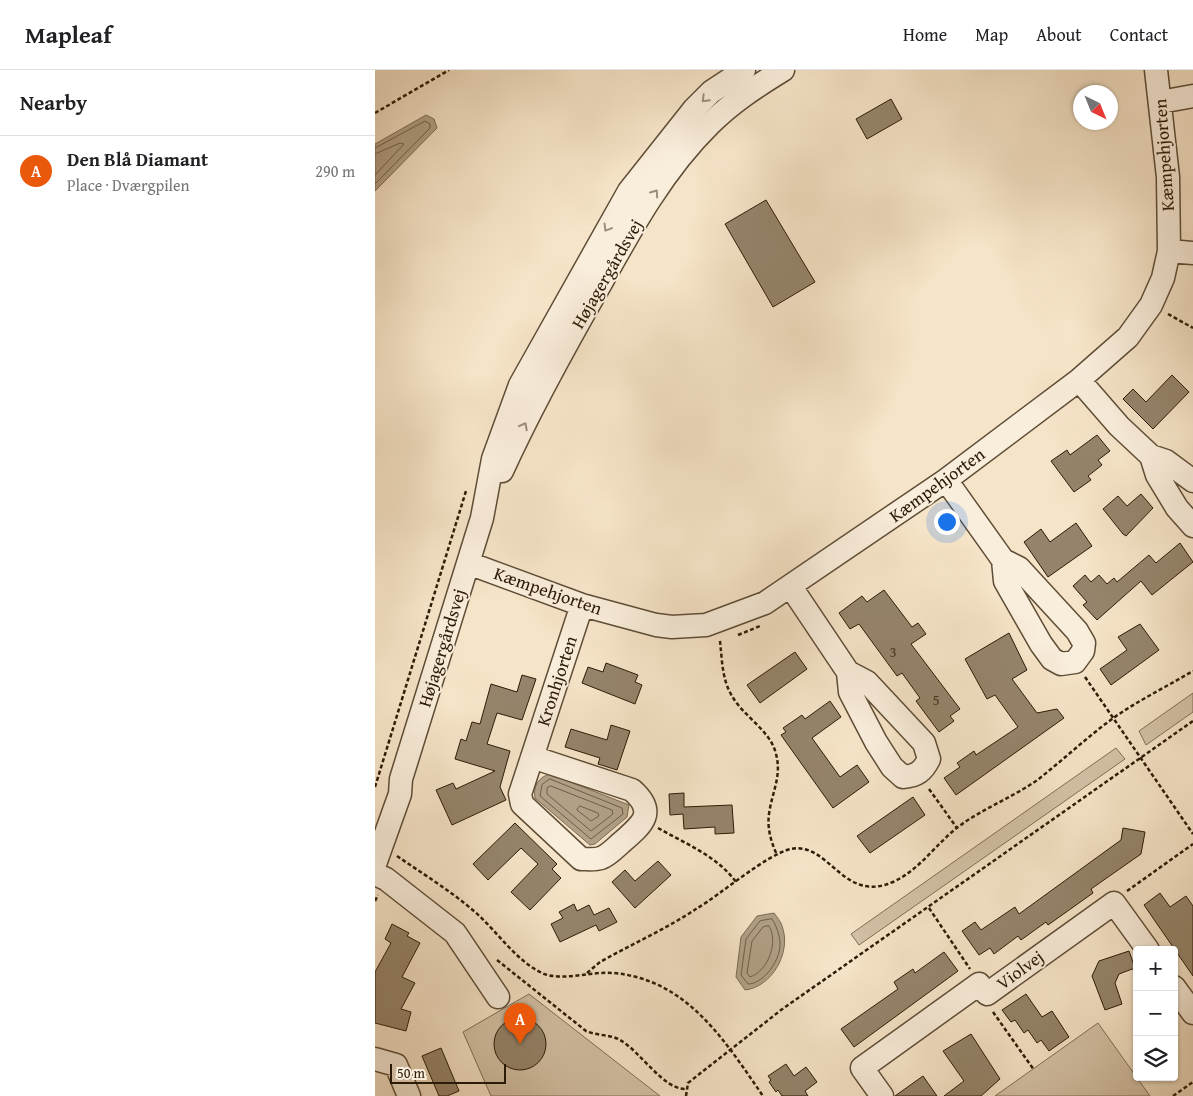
<!DOCTYPE html>
<meta charset="utf-8">
<style>
body{margin:0;font-family:"Gentium Book Plus",serif;background:#f6f6f6;color:#202124}
.controls{position:absolute;right:15px;bottom:15px;display:grid;overflow:hidden;border-radius:5px;box-shadow:0 1px 4px #0004}
.controls button{width:45px;height:45px;display:grid;place-items:center;padding:0;border:0;border-bottom:1px solid #e0e0e0;background:#fff;color:#202124;font:25px sans-serif}
.compass{position:absolute;left:698px;top:15px;width:45px;height:45px;border-radius:50%;background:#fff;box-shadow:0 1px 4px #0004;rotate:137deg}
.scale{position:absolute;left:15px;bottom:12px;width:116px;box-sizing:border-box;padding-left:5px;border:2px solid #2c1b06;border-top:0;font-size:14px;line-height:18px;white-space:nowrap;color:#2c1b06;-webkit-text-stroke:4px #f9eddb;paint-order:stroke}
.you{position:absolute;left:571px;top:451px;width:18px;height:18px;margin:-12px;border:4px solid #fff;border-radius:50%;background:#1a73e8;box-shadow:0 0 0 8px #1a73e833}
.badge{display:grid;place-items:center;width:32px;height:32px;border-radius:50%;background:#ea580c;color:#fff;font-size:16px;font-weight:700}
.pin{position:absolute;translate:-50% -41px;filter:drop-shadow(0 1px 2px #0008)}
.pin::after{content:'';position:absolute;top:26px;width:18px;height:15px;background:inherit;clip-path:polygon(0 0,100% 0,50% 100%)}
.list{margin:0;padding:0;list-style:none}
h2{display:flex;justify-content:space-between;align-items:center;height:65px;margin:0;padding:0 20px;font-size:21px}
h2 small{font-size:16px;font-weight:400;color:#757577}
.list li{display:grid;grid-template-columns:32px 1fr auto;gap:15px;align-items:center;box-sizing:border-box;height:70px;padding:0 20px;border-top:1px solid #e0e0e0}
.list b{display:block;font-size:19px;white-space:nowrap}
.list p{margin:0;font-size:16px;white-space:nowrap;color:#757577}
.list em{font-size:16px;font-style:normal;color:#757577}
.icon{flex:none;width:28px;height:28px;fill:none;stroke:currentColor;stroke-width:2;stroke-linecap:round;stroke-linejoin:round}
.map{position:relative;flex:none;width:818px;height:1026px;overflow:hidden}
header{display:flex;align-items:center;gap:30px;box-sizing:border-box;height:70px;padding:0 25px;background:#fff;border-bottom:1px solid #e0e0e0}
header strong{font-size:24px}
nav{display:flex;gap:28px;margin-inline-start:auto;font-size:18px}
main{display:flex}
aside{flex:1;background:#fff}
.map>svg:first-child{display:block}
.green{fill:#d4c2a7;stroke:#806e56}
.water{fill:#b1a086;stroke:#7c6b53}
.lines{fill:none;stroke-linecap:round;stroke-linejoin:round}
.shore{stroke:#6e5e46;stroke-width:1}
.building{fill:#95846b;stroke:#2c1b06}
.minor-casing{stroke:#5e4d36;stroke-width:25}
.path{stroke:#2c1b06;stroke-width:2.5;stroke-dasharray:4 2.5;stroke-linecap:butt}
.minor{stroke:#f9eddb;stroke-width:22}
.oneway{stroke:#9d8e7b}
.labels{text-anchor:middle;stroke-width:4;stroke-linejoin:round;paint-order:stroke}
.number-label{font-size:15px;fill:#46351f}
.street-label{font-size:18px;fill:#2c1b06;stroke:#f9eddb}
</style>
<header>
<strong>Mapleaf</strong>
<nav><a>Home</a><a>Map</a><a>About</a><a>Contact</a></nav>
</header>
<main>
<aside>
<h2>Nearby<small></small></h2>
<ul class="list">
<li><span class="badge">A</span><div><b>Den Blå Diamant</b><p>Place · Dværgpilen</p></div><em>290 m</em></li>
</ul>
</aside>
<div class="map">
<svg width="818" height="1026" viewBox="0 0 818 1026">
<rect width="100%" height="100%" fill="#f6e4c8"/>
<filter id="stains"><feTurbulence type="fractalNoise" baseFrequency=".004" numOctaves="4"/><feColorMatrix values="0 0 0 0 .2 0 0 0 0 .09 0 0 0 0 .02 0 0 0 .5 -.17"/></filter>
<radialGradient id="worn" r=".72"><stop offset=".6" stop-color="#630" stop-opacity="0"/><stop offset="1" stop-color="#630" stop-opacity=".3"/></radialGradient>
<path class="green" d="M 818,623 L 818,642 L 771,675 L 764,661 Z
M 741,678 L 750,689 L 484,875 L 476,864 Z
M 154,924 L 285,1026 L 116,1026 L 88,962 Z
M 723,953 L 775,1026 L 620,1026 Z"/>
<path class="water" d="M 51,45 L 59,49 L 62,58 L 0,121 L 0,74 Z
M 175,704 L 254,735 L 252,747 L 220,774 L 215,775 L 160,728 C 158,717 163,707 175,704 Z
M 399,843 C 402,847 406,852 407,856 C 417,882 397,917 370,920 L 361,907 L 366,867 L 382,846 Z"/>
<g class="lines">
<path class="shore" d="M 0,78 L 50,51 L 55,54 L 55,58 L 0,114
M 0,84 L 25,73 L 29,74 L 0,105
M 175,709 L 247,738 L 248,744 L 216,769 L 165,726 L 167,715 Z
M 176,716 L 237,740 L 238,744 L 216,761 L 172,724 L 172,718 Z
M 205,736 L 223,743 L 224,746 L 216,751 L 202,740 Z
M 397,849 C 403,858 407,872 404,882 C 401,895 387,914 373,914 L 366,905 L 371,869 L 385,851 Z
M 394,856 C 404,872 393,901 375,907 L 372,903 L 377,871 L 388,857 Z"/>
</g>
<path class="building" d="M 516,29 L 527,49 L 492,69 L 481,49 Z
M 391,130 L 440,212 L 398,237 L 350,154 Z
M 797,305 L 814,322 L 778,359 L 748,329 L 758,319 L 771,332 Z
M 722,365 L 735,381 L 723,390 L 727,395 L 713,406 L 716,410 L 699,422 L 676,391 L 692,380 L 695,385 Z
M 766,424 L 778,438 L 751,466 L 748,464 L 728,439 L 743,426 L 752,436 Z
M 701,453 L 717,476 L 673,507 L 649,472 L 666,459 L 675,472 Z
M 805,473 L 818,492 L 777,525 L 766,511 L 722,550 L 708,535 L 712,532 L 698,516 L 710,505 L 716,512 L 724,505 L 732,514 L 739,508 L 742,512 L 774,485 L 781,493 Z
M 509,520 L 537,557 L 543,553 L 551,564 L 536,574 L 585,639 L 575,646 L 579,651 L 564,662 L 541,631 L 545,628 L 527,603 L 522,606 L 484,554 L 475,559 L 464,543 L 487,526 L 492,532 Z
M 765,554 L 784,580 L 736,615 L 725,599 L 752,580 L 743,567 Z
M 634,563 L 652,600 L 637,609 L 662,643 L 682,639 L 689,648 L 581,725 L 569,708 L 585,697 L 582,693 L 599,681 L 601,685 L 643,657 L 620,625 L 612,629 L 590,589 Z
M 420,582 L 432,599 L 385,633 L 372,615 Z
M 231,593 L 263,605 L 260,612 L 267,615 L 260,634 L 207,613 L 213,597 L 228,602 Z
M 147,605 L 161,609 L 147,650 L 122,643 L 112,674 L 135,681 L 125,717 L 131,730 L 77,755 L 61,720 L 78,713 L 81,719 L 120,701 L 80,689 L 86,669 L 91,671 L 97,652 L 105,654 L 116,614 L 142,622 Z
M 455,631 L 466,647 L 437,668 L 465,707 L 482,695 L 494,712 L 458,738 L 406,665 L 411,662 L 408,658 L 427,645 L 430,649 Z
M 236,655 L 255,661 L 242,700 L 223,694 L 225,688 L 190,677 L 196,659 L 232,670 Z
M 309,723 L 309,737 L 357,735 L 359,763 L 340,764 L 340,757 L 309,759 L 308,744 L 295,745 L 294,724 Z
M 538,727 L 550,745 L 495,783 L 482,766 Z
M 140,753 L 182,794 L 177,799 L 186,808 L 155,840 L 136,822 L 163,794 L 146,778 L 113,810 L 98,794 Z
M 748,758 L 770,762 L 766,784 L 716,819 L 718,823 L 673,855 L 671,852 L 646,870 L 643,866 L 619,884 L 615,878 L 604,885 L 587,861 L 600,852 L 606,860 L 640,837 L 644,844 L 746,770 Z
M 283,791 L 296,805 L 260,838 L 237,812 L 250,800 L 260,811 Z
M 785,823 L 795,837 L 811,826 L 818,836 L 818,906 L 769,835 Z
M 199,834 L 202,841 L 214,835 L 219,845 L 234,838 L 242,852 L 224,861 L 221,855 L 185,872 L 176,854 L 188,848 L 184,842 Z
M 17,854 L 34,863 L 32,866 L 45,873 L 27,907 L 40,913 L 26,939 L 36,942 L 31,961 L 0,953 L 0,902 L 16,873 L 10,869 Z
M 754,881 L 760,898 L 744,904 L 740,913 L 747,934 L 730,940 L 717,906 L 724,891 Z
M 569,882 L 583,901 L 479,977 L 466,959 L 523,919 L 519,912 L 538,899 L 540,903 Z
M 651,924 L 667,947 L 677,941 L 694,967 L 674,981 L 666,970 L 662,973 L 653,960 L 649,963 L 640,950 L 636,952 L 627,940 Z
M119 974a26 26 0 1 1 52 0a26 26 0 1 1-52 0Z
M 596,964 L 625,1009 L 606,1026 L 569,1026 L 589,1011 L 568,981 Z
M 66,978 L 84,1021 L 72,1026 L 64,1026 L 47,986 Z
M 411,994 L 419,1006 L 431,997 L 442,1012 L 430,1021 L 433,1026 L 407,1026 L 403,1020 L 401,1022 L 394,1012 L 396,1010 L 393,1006 Z
M 548,1006 L 562,1026 L 520,1026 Z"/>
<g class="lines">
<g class="minor-casing">
<path id="minor" d="M 785,32 L 818,26
M 794,181 L 818,183
M 704,310 L 744,356 L 776,386 L 782,405 L 802,438 L 818,456
M 776,386 L 791,391 L 818,411
M 127,401 C 156,337 191,274 226,213 C 257,157 289,99 335,54 C 357,32 382,16 408,0
M 571,410 L 628,490 L 630,511 L 666,574 L 677,589 L 686,594 L 700,592 L 708,581 L 709,573 L 702,561 L 644,498 L 628,490
M 93,493 L 207,535 L 281,555 L 297,557 L 331,555 L 390,533 L 571,410 L 704,310 L 753,267 L 776,235 L 788,208 L 794,181 L 793,107 L 781,0
M 416,517 L 473,602 L 475,622 L 501,672 L 517,697 L 528,707 C 542,706 548,701 554,689 L 549,673 L 492,612 L 473,602
M 157,687 L 257,720 C 282,742 268,754 247,772 C 241,777 234,785 226,788 C 220,790 212,789 206,789 L 147,734 L 145,724 L 202,550 L 207,535
M 0,794 L 25,724 L 26,709 L 107,448 L 118,389 L 145,315 L 254,121 L 319,39 L 336,22 L 369,0
M 0,804 L 11,809 L 80,863 L 123,927
M 799,917 L 818,943
M 0,989 L 21,995 L 34,1026
M 507,1026 L 487,998 L 604,914 L 612,924 L 739,833 L 773,880"/>
</g>
<path class="path" d="M 0,43 L 74,0
M 793,244 L 818,258
M 363,565 L 385,556
M 345,571 C 347,589 347,610 357,626 C 368,646 396,661 401,684 C 407,706 397,722 394,744 C 392,758 396,772 402,785
M 710,607 L 818,764
M 0,717 L 91,421
M 554,719 L 582,758
M 283,758 C 311,774 342,786 361,812
M 22,786 C 48,804 76,821 100,842 C 122,861 140,890 167,903 C 187,912 216,901 238,903 C 312,909 350,971 388,1026
M 752,821 L 818,774
M 0,831 L 3,825
M 554,838 L 595,899
M 122,890 L 211,961 C 222,966 235,964 245,970 C 265,981 288,1019 310,1019
M 212,903 L 225,892 C 257,874 291,859 321,839 C 345,825 392,784 416,779 C 455,771 468,836 520,811 C 545,799 562,773 583,757 C 607,739 636,728 661,711 C 687,691 711,668 737,649 C 762,631 791,617 818,601
M 618,942 L 659,1000
M 311,1026 L 313,1013 L 406,940 L 818,651
M 798,1026 L 818,1012"/>
<use href="#minor" class="minor"/>
</g>
<defs><path id="oneway-chevron" d="M-2-3.5L2.5 0L-2 3.5" fill="none" stroke-width="1.6" stroke-linecap="round" stroke-linejoin="round" transform="scale(1.25)"/></defs>
<g class="oneway">
<use href="#oneway-chevron" transform="translate(330 29) rotate(135)"/>
<use href="#oneway-chevron" transform="translate(280 123) rotate(-55)"/>
<use href="#oneway-chevron" transform="translate(232 158) rotate(121)"/>
<use href="#oneway-chevron" transform="translate(149 356) rotate(-62)"/>
</g>
<g class="labels">
<g class="number-label">
<text x="518" y="587">3</text>
<text x="561" y="635">5</text>
</g>
<g class="street-label">
<text transform="translate(789 85) rotate(-94)" y="6">Kæmpehjorten</text>
<text transform="translate(232 204) rotate(-60)" y="6">Højagergårdsvej</text>
<text transform="translate(562 415) rotate(-36)" y="6">Kæmpehjorten</text>
<text transform="translate(173 521) rotate(19)" y="6">Kæmpehjorten</text>
<text transform="translate(67 578) rotate(-73)" y="6">Højagergårdsvej</text>
<text transform="translate(182 611) rotate(-72)" y="6">Kronhjorten</text>
<text transform="translate(645 900) rotate(-36)" y="6">Violvej</text>
</g>
</g>
<rect width="100%" height="100%" filter="url(#stains)"/>
<rect width="100%" height="100%" fill="url(#worn)"/>
</svg>
<div class="controls">
<button>+</button>
<button>−</button>
<button><svg class="icon" aria-label="layers" viewBox="0 0 24 24"><path d="M12 4l9 5-9 5-9-5zM3 14l9 5 9-5"/></svg></button>
</div>
<svg class="compass" viewBox="-18 -18 36 36"><path d="M0-13l5 13h-10z" fill="#e53935"/><path d="M0 13l5-13h-10z" fill="#757577"/></svg>
<div class="scale">50 m</div>
<div class="you"></div>
<div class="pin badge" style="left:145px;top:974px">A</div>
</div>
</main>
